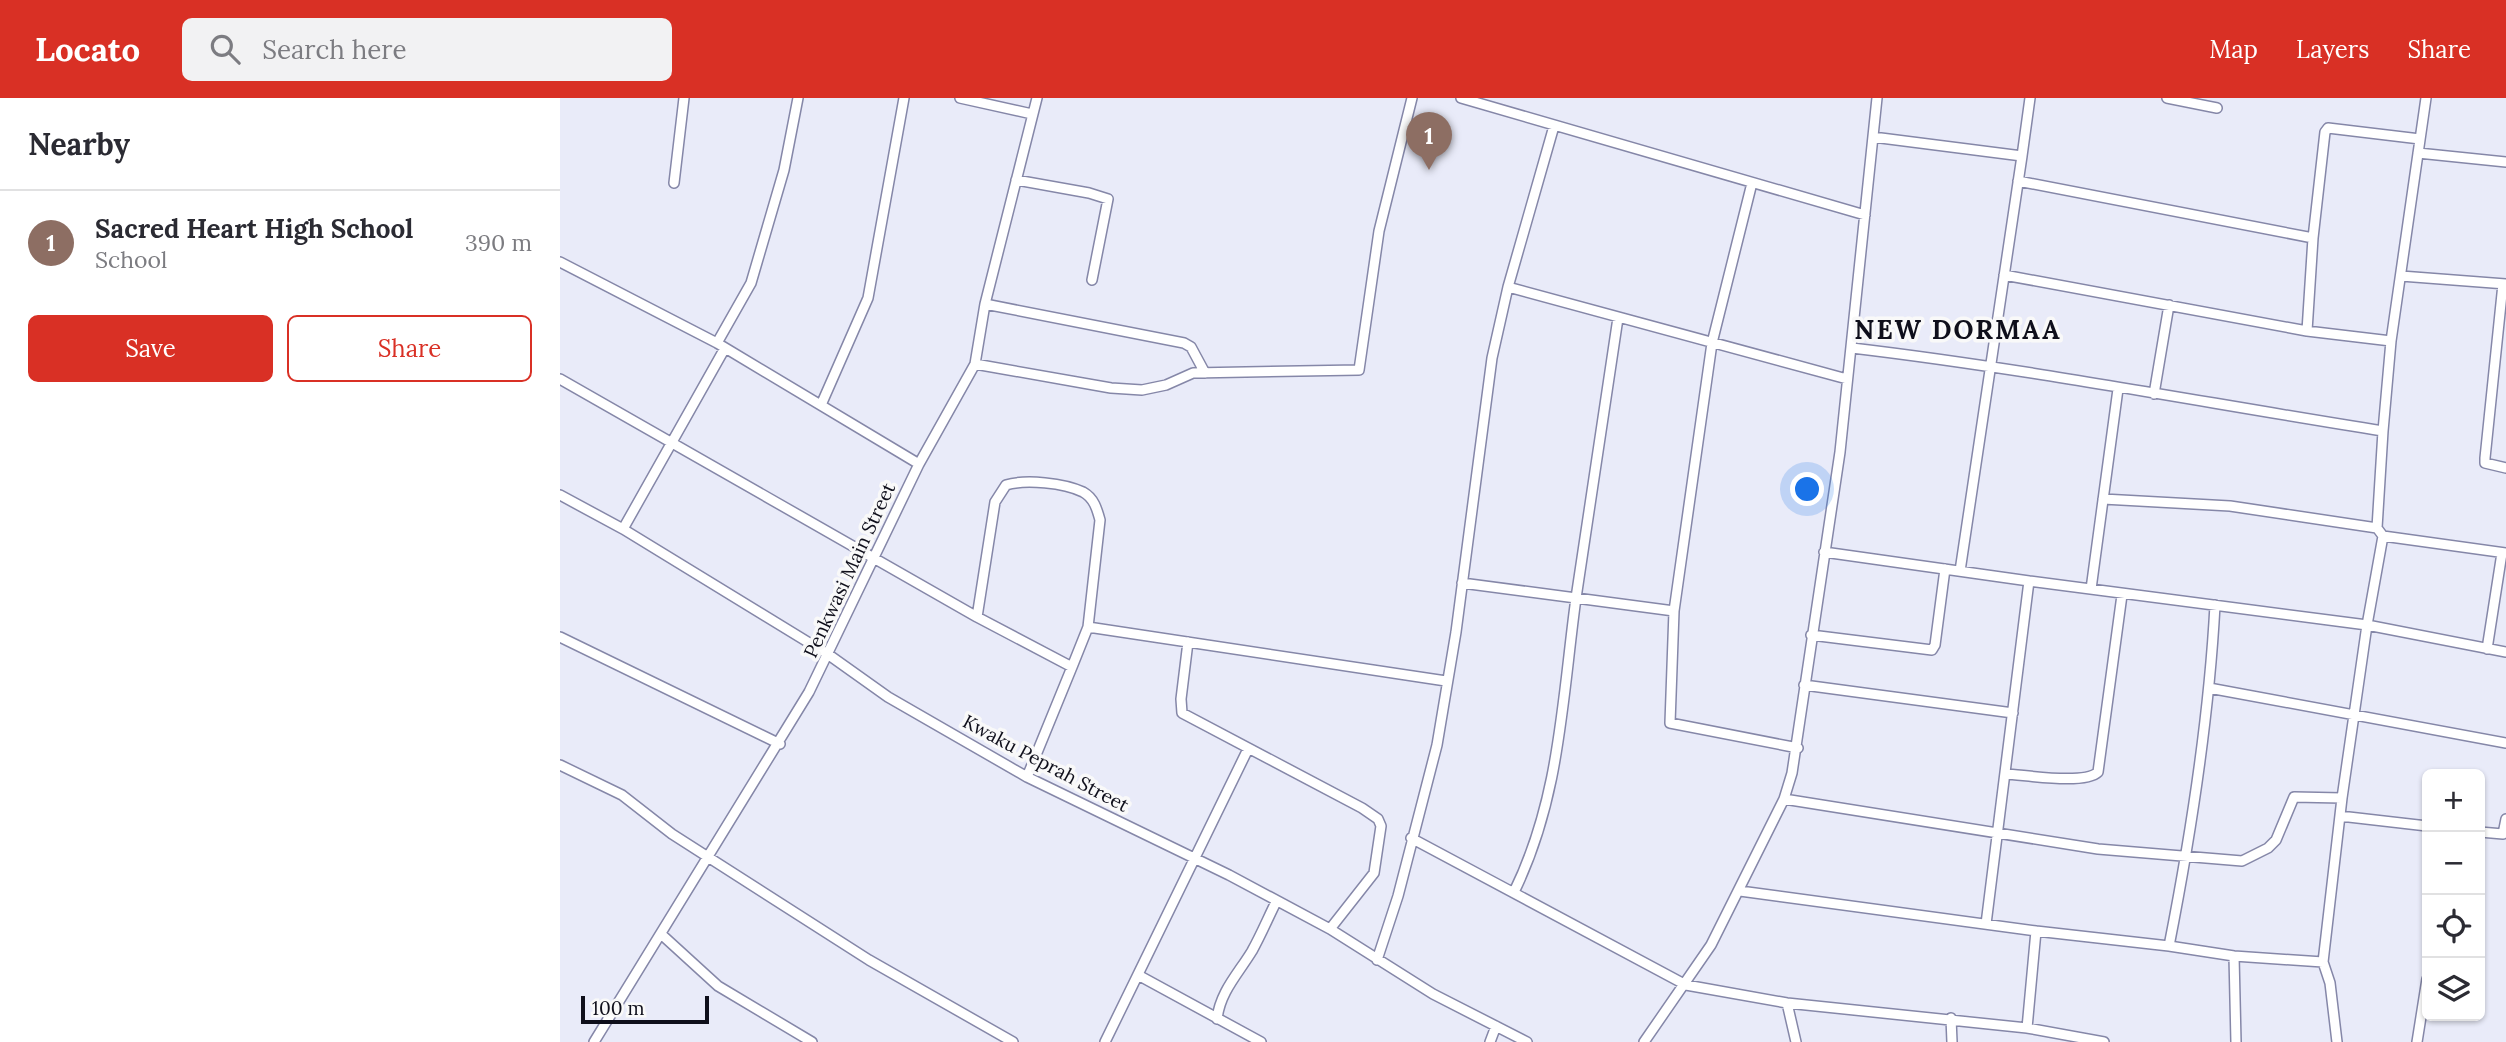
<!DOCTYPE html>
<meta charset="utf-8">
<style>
body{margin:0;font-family:Lora,serif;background:#f2f2f3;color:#2b2b33}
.controls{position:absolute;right:21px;bottom:21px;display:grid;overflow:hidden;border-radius:10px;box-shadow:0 2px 5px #0004}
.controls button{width:63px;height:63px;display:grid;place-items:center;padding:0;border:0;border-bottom:2px solid #e1e1e2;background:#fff;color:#2b2b33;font:35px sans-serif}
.scale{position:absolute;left:21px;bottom:18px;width:128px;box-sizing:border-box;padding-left:7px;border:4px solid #0f0f1b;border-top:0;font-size:19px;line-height:24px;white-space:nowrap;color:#0f0f1b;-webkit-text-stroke:5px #f9f9f9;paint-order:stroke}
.you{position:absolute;left:1248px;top:392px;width:24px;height:24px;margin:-18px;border:5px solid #fff;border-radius:50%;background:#1a73e8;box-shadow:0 0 0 10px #1a73e833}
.badge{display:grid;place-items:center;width:46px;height:46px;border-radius:50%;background:#d93025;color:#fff;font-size:23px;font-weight:700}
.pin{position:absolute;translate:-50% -58px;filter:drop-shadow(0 2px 4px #0008)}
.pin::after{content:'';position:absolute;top:37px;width:24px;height:21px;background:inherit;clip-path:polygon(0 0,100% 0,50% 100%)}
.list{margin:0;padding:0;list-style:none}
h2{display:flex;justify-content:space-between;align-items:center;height:91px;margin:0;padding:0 28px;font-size:30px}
h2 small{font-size:23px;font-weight:400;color:#7c7c81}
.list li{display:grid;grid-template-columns:46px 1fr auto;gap:21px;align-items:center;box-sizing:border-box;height:105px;padding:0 28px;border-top:2px solid #e1e1e2}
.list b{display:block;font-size:26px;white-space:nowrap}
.list p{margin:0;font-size:23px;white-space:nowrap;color:#7c7c81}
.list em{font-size:23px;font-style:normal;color:#7c7c81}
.actions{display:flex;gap:14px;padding:21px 28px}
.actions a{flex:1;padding:16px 0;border:2px solid #d93025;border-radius:10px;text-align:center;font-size:24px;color:#d93025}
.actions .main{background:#d93025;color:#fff}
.icon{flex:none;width:38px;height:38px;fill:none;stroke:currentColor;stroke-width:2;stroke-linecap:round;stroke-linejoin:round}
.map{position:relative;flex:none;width:1946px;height:944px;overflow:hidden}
header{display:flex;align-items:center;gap:42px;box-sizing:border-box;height:98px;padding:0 35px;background:#d93025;color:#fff}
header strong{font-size:33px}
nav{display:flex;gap:38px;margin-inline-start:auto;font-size:24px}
.search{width:490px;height:63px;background:#f2f2f3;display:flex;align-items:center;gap:18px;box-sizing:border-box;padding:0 24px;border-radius:10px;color:#7c7c81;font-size:26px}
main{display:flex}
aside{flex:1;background:#fff}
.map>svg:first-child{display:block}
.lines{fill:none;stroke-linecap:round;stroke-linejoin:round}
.minor-casing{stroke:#8587a8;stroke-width:12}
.minor{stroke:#fff;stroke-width:9}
.labels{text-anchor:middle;stroke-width:7;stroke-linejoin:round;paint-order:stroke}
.street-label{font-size:19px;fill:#0f0f1b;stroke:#f9f9f9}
.district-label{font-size:26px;font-weight:bold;letter-spacing:2px;fill:#0f0f1b;stroke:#f9f9f9}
</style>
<header>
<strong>Locato</strong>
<div class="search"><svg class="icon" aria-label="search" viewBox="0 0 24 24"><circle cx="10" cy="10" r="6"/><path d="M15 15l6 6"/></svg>Search here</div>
<nav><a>Map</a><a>Layers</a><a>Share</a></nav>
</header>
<main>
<aside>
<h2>Nearby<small></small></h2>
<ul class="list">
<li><span class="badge" style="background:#8d6e63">1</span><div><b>Sacred Heart High School</b><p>School</p></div><em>390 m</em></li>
</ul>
<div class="actions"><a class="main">Save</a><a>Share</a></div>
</aside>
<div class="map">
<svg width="1946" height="944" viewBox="0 0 1946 944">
<rect width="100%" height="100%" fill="#e9ebf9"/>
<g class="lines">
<g class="minor-casing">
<path id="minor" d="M 400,0 L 472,16
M 901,0 L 1305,117
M 1607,0 L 1657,10
M 1313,39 L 1462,58 L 1400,473
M 1858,55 L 1946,64
M 1462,58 L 1470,0
M 456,82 L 529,95 L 548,101 L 532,182
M 114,85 L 124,0
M 1753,140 L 1765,34 L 1768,30 L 1860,41
M 0,164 L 157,245 L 359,366 L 249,594 L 34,944
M 1444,177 L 1747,233 L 1753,140 L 1458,83
M 1841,178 L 1946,186
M 1943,186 L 1925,360 L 1925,365 L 1946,370
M 948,189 L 1287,281
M 425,206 L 624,245 L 631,249 L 645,275
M 1058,220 L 1016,500 L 1114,513 L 1152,245 L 1192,85
M 1831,243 L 1866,0
M 157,245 L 191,185 L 224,72 L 238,0
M 1292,250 C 1469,271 1646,305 1823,333 L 1831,243 L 1747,233
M 415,266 L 551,290 L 582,292 L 606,287 L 633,275 L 799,272 L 819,133 L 852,0
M 0,281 L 417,519 L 512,569 L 467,679
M 1594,296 L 1609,207
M 261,307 L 308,200 L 344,0
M 359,366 L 415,266 L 425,206 L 477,0
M 0,397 L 63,431 L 269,557 L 328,599 L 467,679 L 669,777 L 770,831 L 873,896 L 967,944
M 1543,401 L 1670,408 L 1817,430
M 63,431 L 165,250
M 1823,438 L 1946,455
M 1264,454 L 1469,483 L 1426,826
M 1469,483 L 1807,527 L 1823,438 L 1817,430 L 1823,333
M 902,485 L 1016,500 C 1002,603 1000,700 954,794
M 1531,491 L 1558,291
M 1114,513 L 1110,625 L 1238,650
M 417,519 L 435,404 L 446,387 C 466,381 504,385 523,394 C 534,400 537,411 540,422 L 528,529
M 1251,537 L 1372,552 L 1375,547 L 1385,471
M 0,539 L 220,646
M 628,544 L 621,601 L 622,615 L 802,710 L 818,721 L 821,728 L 814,775 L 770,831
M 1927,551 L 1942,455
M 512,569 L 528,529 L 886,583
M 1244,587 L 1453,615
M 1649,590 L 1946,645
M 0,667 L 62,697 L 112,736 L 309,862 L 453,944
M 1446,676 C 1466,677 1525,687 1538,674 L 1562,497
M 1224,701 L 1538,751 L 1682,763 L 1708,750 L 1716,742 L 1734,699 L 1782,700
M 1780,718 L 1867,728
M 1920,734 L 1943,736 L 1946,721
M 851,740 L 1126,887 L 1227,905 L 1467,930 L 1476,833 L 1180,793
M 1476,833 L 1609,848 C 1631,736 1649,621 1655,507
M 101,836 L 158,888 L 252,944
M 1609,848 L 1674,858 L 1763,864 L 1782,700 L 1807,527 L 1946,554
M 1674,858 L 1676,944
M 817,862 L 838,798 L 877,647 L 896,534 L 932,260 L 948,189 L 994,28
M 1763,864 L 1770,885 L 1777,944
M 578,877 L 701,944
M 1227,905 L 1236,944
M 1391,920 L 1392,944
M 657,921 C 660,894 678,876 692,853 C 701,837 708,820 716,804
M 1467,930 L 1544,944
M 545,944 L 688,651
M 930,944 L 936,928
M 1084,944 L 1151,847 L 1224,701 L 1232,675 L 1280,354 L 1317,0
M 1857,944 L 1867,881"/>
</g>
<use href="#minor" class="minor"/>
</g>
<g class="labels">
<g class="street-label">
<text transform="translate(289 472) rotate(-65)" y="7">Penkwasi Main Street</text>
<text transform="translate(486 665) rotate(28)" y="7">Kwaku Peprah Street</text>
</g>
<g class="district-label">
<text x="1398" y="241">NEW DORMAA</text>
</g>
</g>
</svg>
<div class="controls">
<button>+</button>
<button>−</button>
<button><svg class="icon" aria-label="locate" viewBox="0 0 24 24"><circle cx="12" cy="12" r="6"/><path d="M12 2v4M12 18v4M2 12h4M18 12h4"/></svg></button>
<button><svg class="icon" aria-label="layers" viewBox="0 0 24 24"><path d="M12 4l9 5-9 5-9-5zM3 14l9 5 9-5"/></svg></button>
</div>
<div class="scale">100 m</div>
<div class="you"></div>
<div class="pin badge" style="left:869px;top:72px;background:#8d6e63">1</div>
</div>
</main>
